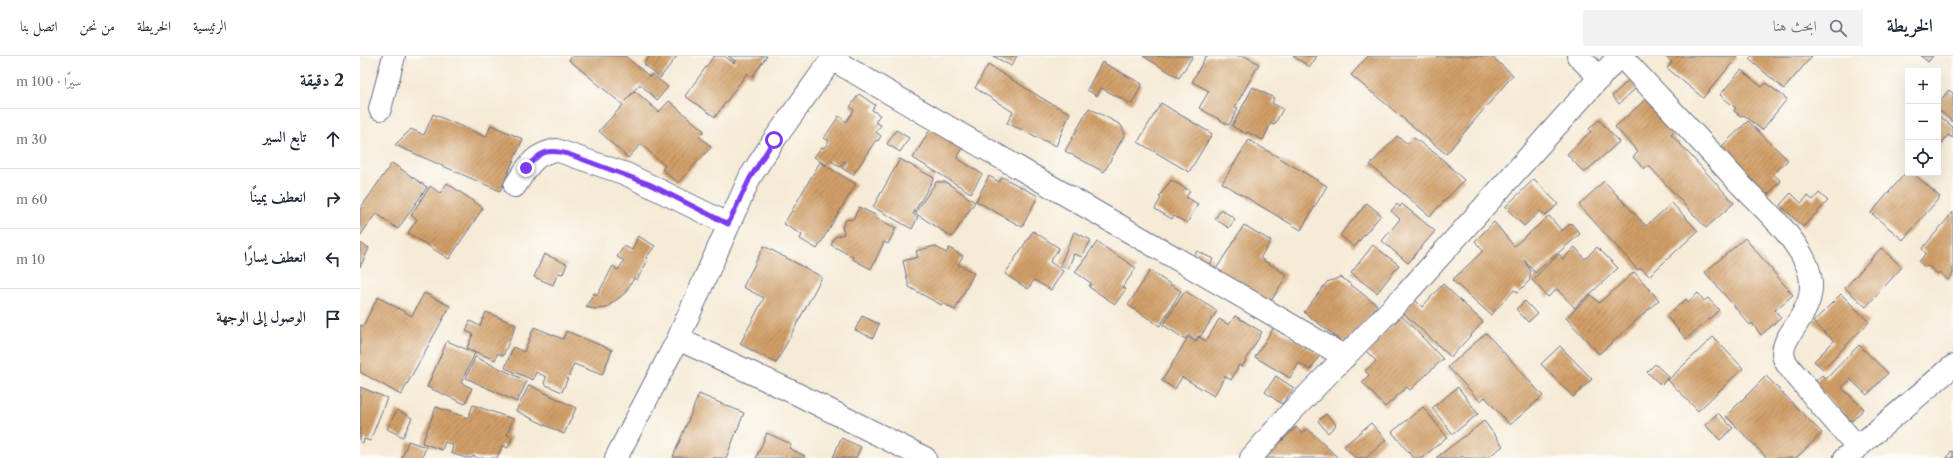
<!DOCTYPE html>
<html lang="ar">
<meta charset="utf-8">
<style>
body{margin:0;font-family:"Libre Caslon Text",Amiri,serif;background:#f2f2f3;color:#1f2937;direction:rtl}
.controls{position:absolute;right:12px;top:12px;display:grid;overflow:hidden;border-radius:0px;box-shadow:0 4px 16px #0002}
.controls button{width:36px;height:36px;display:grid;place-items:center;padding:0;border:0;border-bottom:1px solid #e0e1e3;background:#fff;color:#1f2937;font:20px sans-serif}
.stop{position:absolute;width:12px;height:12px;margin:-9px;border:3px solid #7c3aed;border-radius:50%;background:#fff}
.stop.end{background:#7c3aed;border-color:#fff;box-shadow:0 1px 4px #0008}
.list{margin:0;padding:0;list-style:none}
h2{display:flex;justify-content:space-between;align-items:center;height:52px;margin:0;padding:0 16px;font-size:17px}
h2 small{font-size:13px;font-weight:400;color:#747a83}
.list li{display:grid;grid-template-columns:26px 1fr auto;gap:12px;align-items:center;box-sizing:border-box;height:60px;padding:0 16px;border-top:1px solid #e0e1e3}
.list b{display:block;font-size:15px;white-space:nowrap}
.list em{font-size:13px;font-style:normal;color:#747a83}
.icon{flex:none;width:22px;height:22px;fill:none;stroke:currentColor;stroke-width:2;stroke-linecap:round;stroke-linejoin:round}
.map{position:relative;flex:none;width:1593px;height:402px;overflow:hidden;direction:ltr}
header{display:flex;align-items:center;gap:24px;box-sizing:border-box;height:56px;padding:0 20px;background:#fff;border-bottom:1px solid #e0e1e3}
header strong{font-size:19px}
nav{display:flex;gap:22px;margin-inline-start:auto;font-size:14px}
.search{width:280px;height:36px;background:#f2f2f3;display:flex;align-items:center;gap:10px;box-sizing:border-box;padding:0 14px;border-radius:0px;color:#747a83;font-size:15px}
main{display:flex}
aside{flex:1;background:#fff}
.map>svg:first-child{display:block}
.building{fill:url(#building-hatch)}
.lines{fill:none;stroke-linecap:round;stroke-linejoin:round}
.minor-casing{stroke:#677088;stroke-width:24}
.tertiary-casing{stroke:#677088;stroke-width:24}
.minor{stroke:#fff;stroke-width:22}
.tertiary{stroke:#fff;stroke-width:22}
.route{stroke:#7c3aed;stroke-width:5}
</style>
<header>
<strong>الخريطة</strong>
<div class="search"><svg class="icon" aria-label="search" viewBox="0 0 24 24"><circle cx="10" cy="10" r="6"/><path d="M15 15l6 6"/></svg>ابحث هنا</div>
<nav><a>الرئيسية</a><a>الخريطة</a><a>من نحن</a><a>اتصل بنا</a></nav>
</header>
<main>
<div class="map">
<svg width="1593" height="402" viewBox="0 0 1593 402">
<defs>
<pattern id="building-hatch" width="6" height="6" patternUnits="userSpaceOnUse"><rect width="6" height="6" fill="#d19f68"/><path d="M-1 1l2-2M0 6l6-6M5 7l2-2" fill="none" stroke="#a98259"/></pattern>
</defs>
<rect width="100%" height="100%" fill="#fdfcf7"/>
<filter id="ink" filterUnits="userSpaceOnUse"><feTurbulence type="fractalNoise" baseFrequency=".025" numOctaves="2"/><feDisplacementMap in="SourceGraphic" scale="8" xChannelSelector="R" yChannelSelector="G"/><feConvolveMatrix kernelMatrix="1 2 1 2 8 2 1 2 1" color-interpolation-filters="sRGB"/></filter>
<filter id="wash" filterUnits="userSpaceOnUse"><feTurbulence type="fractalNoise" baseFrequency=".012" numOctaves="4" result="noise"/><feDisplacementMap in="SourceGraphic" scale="16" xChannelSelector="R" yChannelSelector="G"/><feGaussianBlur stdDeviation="0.9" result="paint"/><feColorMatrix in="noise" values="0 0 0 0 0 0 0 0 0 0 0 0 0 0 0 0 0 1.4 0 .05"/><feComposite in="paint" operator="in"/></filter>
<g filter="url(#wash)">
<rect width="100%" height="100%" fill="#f5ead5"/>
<g id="blocks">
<path class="building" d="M 212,0 L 265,0 L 290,21 L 292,18 L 308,31 L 297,44 L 280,28 L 265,45 L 275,35 L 299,56 L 309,45 L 344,75 L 339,80 L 351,91 L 318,127 L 302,113 L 305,110 L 281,88 L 268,102 L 239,75 L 263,49 L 209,4 Z
M 290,0 L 317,0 L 300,22 L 284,8 Z
M 354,0 L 364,0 L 374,7 L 375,5 L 368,0 L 407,0 L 392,21 L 387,17 L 355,61 L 325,40 Z
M 633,0 L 657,0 L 651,10 Z
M 783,0 L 833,0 L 819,22 Z
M 846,0 L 885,0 L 899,8 L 875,51 L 878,52 L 869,69 L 839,52 L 849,35 L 832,26 Z
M 933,0 L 957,0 L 950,11 Z
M 1008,0 L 1131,0 L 1153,19 L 1086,98 L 991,19 Z
M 1305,0 L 1378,0 L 1343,42 L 1307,12 L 1312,6 Z
M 1392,0 L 1452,0 L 1424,33 L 1389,3 Z
M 1561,0 L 1573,0 L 1568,6 Z
M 742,6 L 782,28 L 772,48 L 741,32 L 737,40 L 727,34 Z
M 628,9 L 690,47 L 710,57 L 696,90 L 647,67 L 653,56 L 615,32 Z
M 1381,14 L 1402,31 L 1406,27 L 1427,43 L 1402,74 L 1384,59 L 1381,60 L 1374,55 L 1376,52 L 1360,39 Z
M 1270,23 L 1277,31 L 1259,48 L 1252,40 Z
M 893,31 L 914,42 L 912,47 L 923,53 L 914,69 L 911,67 L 903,84 L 887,76 L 886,78 L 872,70 Z
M 1589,34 L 1593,37 L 1593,66 L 1578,53 L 1578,47 Z
M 499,38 L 515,49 L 512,54 L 520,59 L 515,66 L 521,69 L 516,76 L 521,80 L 518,85 L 516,84 L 493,119 L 482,112 L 486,106 L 484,105 L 480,111 L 470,104 L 466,109 L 454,101 L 462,91 L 464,92 L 469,85 L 464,82 L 479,60 L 486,66 L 494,54 L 490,51 Z
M 1287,42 L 1315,74 L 1311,78 L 1374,147 L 1346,172 L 1288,109 L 1284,113 L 1273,101 L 1278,96 L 1255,71 Z
M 801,47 L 852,78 L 829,116 L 778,86 Z
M 729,52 L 761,69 L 765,78 L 744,116 L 705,95 Z
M 73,58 L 126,81 L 131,69 L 163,83 L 140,135 L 35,89 L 51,73 L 64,79 Z
M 1578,59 L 1593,71 L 1593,82 L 1588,79 L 1578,92 Z
M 1239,64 L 1259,86 L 1224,117 L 1207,98 L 1231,75 L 1229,73 Z
M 1388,65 L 1428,104 L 1413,118 L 1421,125 L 1407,139 L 1360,92 Z
M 571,72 L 603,92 L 597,102 L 622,118 L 611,137 L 553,102 Z
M 536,74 L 549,82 L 540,96 L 527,88 Z
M 1037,80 L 1048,88 L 1054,82 L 1080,101 L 1104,124 L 1070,160 L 1010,109 Z
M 889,84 L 967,130 L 941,174 L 862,127 Z
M 540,103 L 574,122 L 553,158 L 558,161 L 552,173 L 513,151 Z
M 460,106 L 496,128 L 457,193 L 440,183 L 442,179 L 424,168 Z
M 32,107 L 67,131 L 38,173 L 16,157 L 0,180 L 0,153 Z
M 1548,114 L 1548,117 L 1553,117 L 1580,141 L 1543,184 L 1511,157 Z
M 629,120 L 639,126 L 642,121 L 678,140 L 662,171 L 616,145 Z
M 1174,123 L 1198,148 L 1185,160 L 1180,155 L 1164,170 L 1145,151 Z
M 811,124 L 830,135 L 826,141 L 838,148 L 827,167 L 814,160 L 812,163 L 795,153 L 801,142 L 799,141 Z
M 1244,125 L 1286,170 L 1312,147 L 1338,175 L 1289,220 L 1282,212 L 1278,214 L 1219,149 Z
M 576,126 L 586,126 L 615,146 L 592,181 L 555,157 Z
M 87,127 L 123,152 L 89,203 L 48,177 L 57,163 L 51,159 L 70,130 L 80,137 Z
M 1431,137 L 1441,147 L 1448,140 L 1453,144 L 1459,137 L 1468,145 L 1443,171 L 1420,149 Z
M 1007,147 L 1021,159 L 994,191 L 980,179 Z
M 1037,148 L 1040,151 L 1042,148 L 1075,175 L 1048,207 L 1022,185 L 1040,163 L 1031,155 Z
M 499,151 L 517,160 L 515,162 L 536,172 L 528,188 L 524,186 L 511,213 L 492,203 L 493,201 L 471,189 L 475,181 L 484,178 L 482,171 L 486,164 L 493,163 Z
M 861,153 L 875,163 L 869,172 L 855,163 Z
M 1593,156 L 1593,218 L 1588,224 L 1579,216 L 1578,218 L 1568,210 L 1565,211 L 1559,206 L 1566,197 L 1562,193 Z
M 1189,160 L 1202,175 L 1211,167 L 1220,178 L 1175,217 L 1164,204 L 1170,214 L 1170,224 L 1158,236 L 1154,234 L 1131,259 L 1092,224 L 1123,195 L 1115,185 L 1134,166 L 1154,190 Z
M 884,169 L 911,185 L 900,202 L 927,219 L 908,250 L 853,218 Z
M 673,175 L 699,192 L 690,206 L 703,215 L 691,234 L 674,224 L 668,233 L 645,218 Z
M 714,176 L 731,184 L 722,201 L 714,198 L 708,213 L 700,209 Z
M 278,180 L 295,190 L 286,202 L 288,204 L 277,224 L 274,222 L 265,237 L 246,252 L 234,253 L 226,251 L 234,237 L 237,240 L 253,210 L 258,214 L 264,205 L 257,201 L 264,190 L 272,194 Z
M 1385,182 L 1433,239 L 1415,254 L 1421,262 L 1401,279 L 1392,267 L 1390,269 L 1345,216 Z
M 737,186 L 776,212 L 763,231 L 766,233 L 755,248 L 729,231 L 731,227 L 715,216 Z
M 0,187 L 9,192 L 0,211 Z
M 1013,189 L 1039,209 L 1017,237 L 991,217 Z
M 404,190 L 462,221 L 416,307 L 380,288 L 404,242 L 383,231 Z
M 575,190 L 586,197 L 589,192 L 603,200 L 598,208 L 614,217 L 595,254 L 583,247 L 581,249 L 549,231 L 543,205 L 558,201 L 556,195 Z
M 1215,191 L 1225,203 L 1237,191 L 1258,212 L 1215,252 L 1197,233 L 1188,241 L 1172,224 L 1199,198 L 1203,203 Z
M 1521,192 L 1542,211 L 1506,251 L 1485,232 Z
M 837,195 L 853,203 L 847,214 L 831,206 Z
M 184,198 L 207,208 L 203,218 L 198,217 L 193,229 L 174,221 Z
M 790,215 L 821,235 L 800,270 L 768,249 Z
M 1274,216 L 1299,244 L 1239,298 L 1206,262 L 1231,239 L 1239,247 Z
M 981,221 L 1017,249 L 987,289 L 944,256 L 967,226 Z
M 1083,228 L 1123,266 L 1091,301 L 1042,256 L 1054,243 L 1062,251 Z
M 825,235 L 857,255 L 840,281 L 838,280 L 835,284 L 828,279 L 825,283 L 803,269 Z
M 64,237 L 90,250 L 41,339 L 0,316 L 0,269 L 3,270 L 18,241 L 52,260 Z
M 1338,237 L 1344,245 L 1348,242 L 1359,254 L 1326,283 L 1306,260 L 1326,243 L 1328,246 Z
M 1481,238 L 1509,266 L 1463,313 L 1454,305 L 1474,285 L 1453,266 Z
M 1165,245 L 1177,258 L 1168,266 L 1156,253 Z
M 126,256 L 156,269 L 143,300 L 138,297 L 135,304 L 107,292 L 113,278 L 106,275 L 110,265 L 120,270 Z
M 502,260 L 519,268 L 513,282 L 495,274 Z
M 875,260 L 902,276 L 882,311 L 879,309 L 871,324 L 865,320 L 854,340 L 822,321 L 815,333 L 802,325 L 828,281 L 836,286 L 839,281 L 846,285 L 859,263 L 869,269 Z
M 1042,260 L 1083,303 L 1050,334 L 1047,331 L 1025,351 L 1002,326 L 1009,319 L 1005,315 L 1016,305 L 1005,294 Z
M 174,271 L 203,283 L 206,275 L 252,294 L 242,319 L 214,308 L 202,336 L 184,328 L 186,321 L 176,316 L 173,324 L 145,312 L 153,291 L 164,296 Z
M 914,271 L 960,299 L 950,314 L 939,307 L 930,322 L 895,301 Z
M 1126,277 L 1183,340 L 1150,369 L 1125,341 L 1120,345 L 1088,311 Z
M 1353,281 L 1383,312 L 1338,355 L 1308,324 Z
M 87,285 L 115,297 L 101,327 L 112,332 L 105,348 L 67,331 Z
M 1499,289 L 1528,317 L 1507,339 L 1490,323 L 1482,332 L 1504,353 L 1492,365 L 1453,328 L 1462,319 L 1466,323 Z
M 1200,290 L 1232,323 L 1213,341 L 1181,308 Z
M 115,301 L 167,325 L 157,346 L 106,322 Z
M 1295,308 L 1309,321 L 1301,329 L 1287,316 Z
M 916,320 L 934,332 L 922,348 L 905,336 Z
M 1406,320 L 1462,377 L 1436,402 L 1407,402 L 1366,360 Z
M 169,329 L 216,352 L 204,378 L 156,355 Z
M 0,331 L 27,342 L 10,385 L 4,383 L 3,387 L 0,386 Z
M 1098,331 L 1118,358 L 1093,378 L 1072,352 Z
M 339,338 L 384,357 L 366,402 L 313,401 Z
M 113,349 L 153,363 L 147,379 L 152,381 L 148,392 L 142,389 L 137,402 L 118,402 L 113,400 L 112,402 L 106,402 L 91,397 L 93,389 L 85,386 L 82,394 L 62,387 L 76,351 L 108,362 Z
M 1063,351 L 1087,381 L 1062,402 L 1053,402 L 1032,376 Z
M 37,354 L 52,362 L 43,381 L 27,373 Z
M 1358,357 L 1373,372 L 1360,384 L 1345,369 Z
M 966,358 L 976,369 L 968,377 L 958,365 Z
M 1124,365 L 1143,390 L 1127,402 L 1105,402 L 1103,400 L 1100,402 L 1076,402 Z
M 1011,367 L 1026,384 L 1006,402 L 995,402 L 984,390 Z
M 936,371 L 942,377 L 947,372 L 978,402 L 905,402 Z
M 407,377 L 431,388 L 429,392 L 445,400 L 444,402 L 396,402 Z
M 481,382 L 501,391 L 496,402 L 473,402 Z
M 48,385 L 66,391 L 62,402 L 42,402 Z
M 1591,395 L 1593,396 L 1593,402 L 1587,402 Z"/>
</g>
</g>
<g filter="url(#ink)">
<use href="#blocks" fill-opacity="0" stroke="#677088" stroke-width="1"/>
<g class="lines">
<g class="minor-casing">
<path id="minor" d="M 1218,0 L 1240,22
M 1261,0 C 1301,43 1341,85 1380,128 C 1403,152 1432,177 1446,207 C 1467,255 1416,277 1424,302 C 1427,311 1436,319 1442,326 C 1459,348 1478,369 1497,390
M 472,3 C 642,104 815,200 985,301
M 20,53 L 34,0
M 155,130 C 167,112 173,98 196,94 L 266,118 L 368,168
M 318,283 L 435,337 L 565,402
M 256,402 L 318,283 L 390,121 L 414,84 L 474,0
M 1485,402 L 1593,310"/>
</g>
<g class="tertiary-casing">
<path id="tertiary" d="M 891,402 L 931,356 L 1045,239 L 1259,0"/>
</g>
<use href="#minor" class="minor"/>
<use href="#tertiary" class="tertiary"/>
</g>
</g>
<g class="lines" filter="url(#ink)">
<path class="route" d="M 166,112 C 180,96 187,92 208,98 L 289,128 L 368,168 L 390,122 L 414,84"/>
</g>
</svg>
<div class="controls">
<button>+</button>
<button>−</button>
<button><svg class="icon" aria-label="locate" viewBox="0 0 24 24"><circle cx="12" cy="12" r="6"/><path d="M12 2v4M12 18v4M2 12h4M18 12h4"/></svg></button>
</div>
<div class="stop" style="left:414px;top:84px"></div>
<div class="stop end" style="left:166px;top:112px"></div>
</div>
<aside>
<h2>2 دقيقة<small>سيرًا · 100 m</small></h2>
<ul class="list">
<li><svg class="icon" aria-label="ahead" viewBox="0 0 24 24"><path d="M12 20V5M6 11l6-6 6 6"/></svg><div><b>تابع السير</b></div><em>30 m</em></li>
<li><svg class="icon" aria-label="right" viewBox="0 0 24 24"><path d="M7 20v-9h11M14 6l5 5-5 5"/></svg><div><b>انعطف يمينًا</b></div><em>60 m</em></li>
<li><svg class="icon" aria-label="left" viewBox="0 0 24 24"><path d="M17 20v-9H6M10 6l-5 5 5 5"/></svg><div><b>انعطف يسارًا</b></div><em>10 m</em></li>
<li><svg class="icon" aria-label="arrive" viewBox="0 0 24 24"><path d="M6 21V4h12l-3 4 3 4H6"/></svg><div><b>الوصول إلى الوجهة</b></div></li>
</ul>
</aside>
</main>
